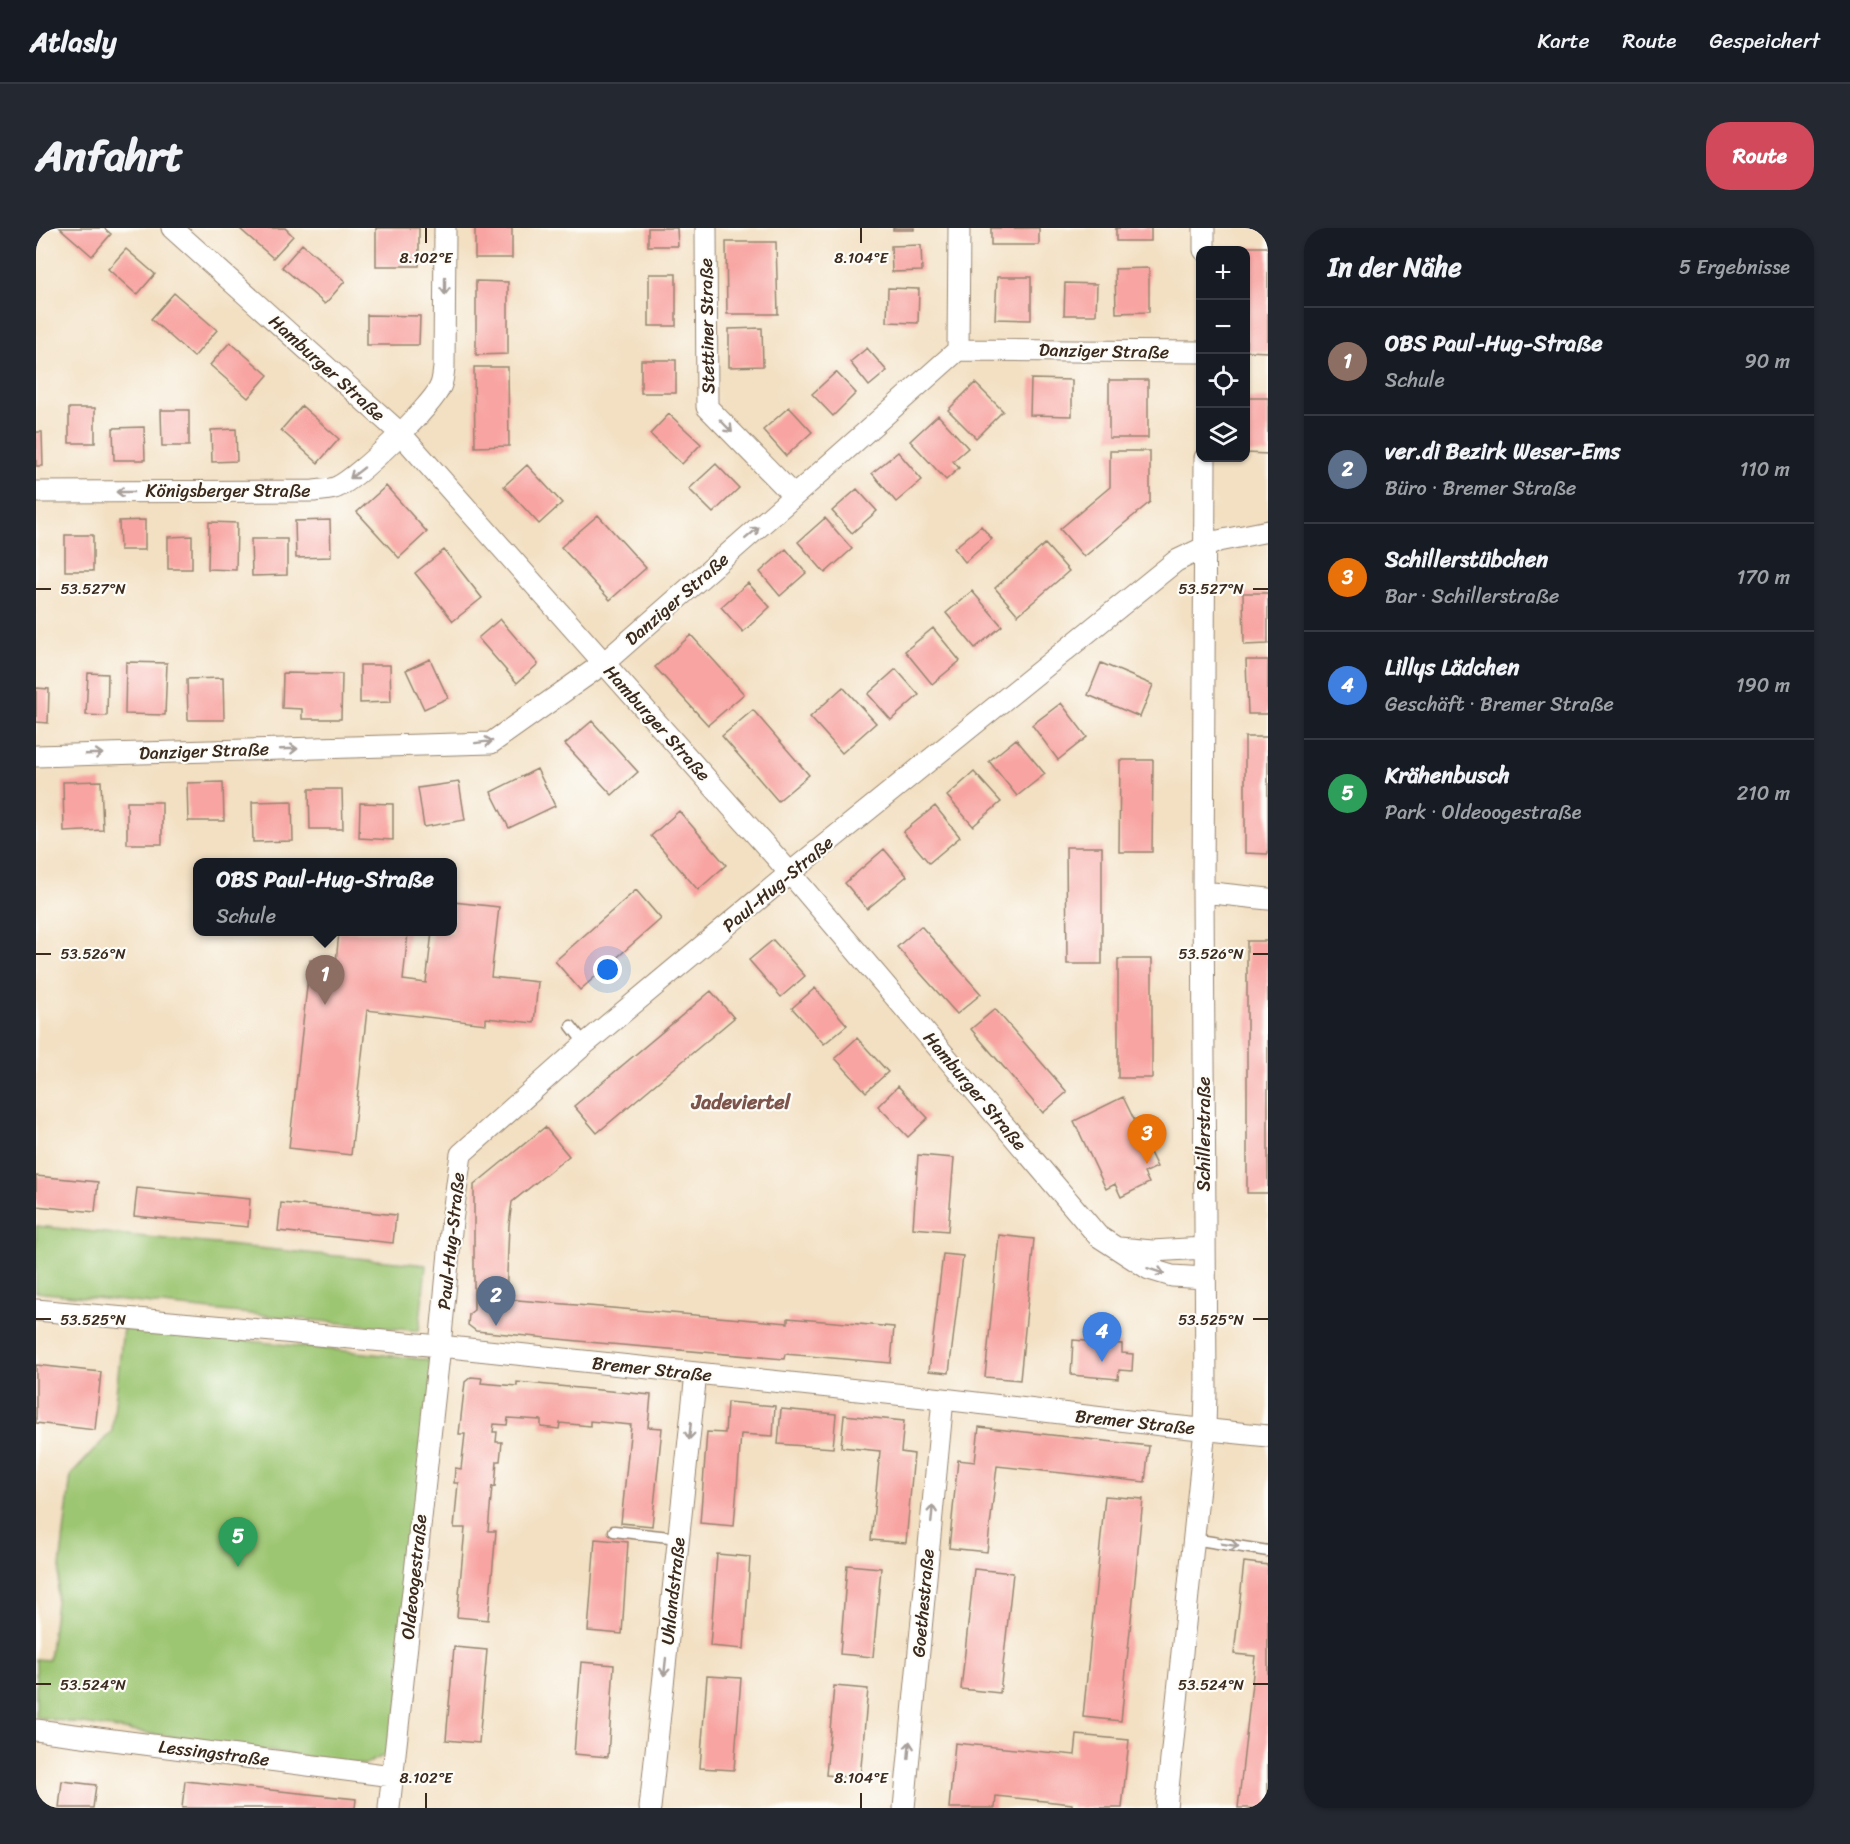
<!DOCTYPE html>
<html lang="de">
<meta charset="utf-8">
<style>
body{margin:0;font-family:Sriracha,sans-serif;background:#242831;color:#f1f3f6}
.controls{position:absolute;right:18px;top:18px;display:grid;overflow:hidden;border-radius:12px;box-shadow:0 2px 4px #0004}
.controls button{width:54px;height:54px;display:grid;place-items:center;padding:0;border:0;border-bottom:2px solid #363941;background:#171b24;color:#f1f3f6;font:30px sans-serif}
.you{position:absolute;left:572px;top:742px;width:21px;height:21px;margin:-15px;border:4px solid #fff;border-radius:50%;background:#1a73e8;box-shadow:0 0 0 9px #1a73e833}
.badge{display:grid;place-items:center;width:39px;height:39px;border-radius:50%;background:#d1495b;color:#fff;font-size:20px;font-weight:700}
.pin{position:absolute;translate:-50% -50px;filter:drop-shadow(0 2px 3px #0008)}
.pin::after{content:'';position:absolute;top:32px;width:21px;height:18px;background:inherit;clip-path:polygon(0 0,100% 0,50% 100%)}
.popup{position:absolute;left:157px;top:630px;width:264px;height:78px;box-sizing:border-box;display:grid;place-content:center;border-radius:12px;background:#171b24;filter:drop-shadow(0 2px 4px #0005);font-size:20px;white-space:nowrap;color:#9ea1a6}
.popup b{font-size:22px;color:#f1f3f6}
.popup::after{content:'';position:absolute;left:50%;top:100%;margin-left:-12px;border:12px solid transparent;border-top-color:#171b24}
.list{margin:0;padding:0;list-style:none}
h2{display:flex;justify-content:space-between;align-items:center;height:78px;margin:0;padding:0 24px;font-size:26px}
h2 small{font-size:20px;font-weight:400;color:#9ea1a6}
.list li{display:grid;grid-template-columns:39px 1fr auto;gap:18px;align-items:center;box-sizing:border-box;height:108px;padding:0 24px;border-top:2px solid #363941}
.list b{display:block;font-size:22px;white-space:nowrap}
.list p{margin:0;font-size:20px;white-space:nowrap;color:#9ea1a6}
.list em{font-size:20px;font-style:normal;color:#9ea1a6}
.icon{flex:none;width:33px;height:33px;fill:none;stroke:currentColor;stroke-width:2;stroke-linecap:round;stroke-linejoin:round}
.map{position:relative;flex:none;width:1232px;height:1580px;overflow:hidden;border-radius:24px}
header{display:flex;align-items:center;gap:36px;box-sizing:border-box;height:84px;padding:0 30px;background:#171b24;border-bottom:2px solid #363941}
header strong{font-size:28px}
nav{display:flex;gap:33px;margin-inline-start:auto;font-size:21px}
.intro{display:flex;align-items:center;justify-content:space-between;box-sizing:border-box;height:144px;padding:0 36px}
h1{margin:0;font-size:42px}
.button{padding:15px 27px;border-radius:24px;background:#d1495b;color:#fff;font-size:21px;font-weight:700}
main{display:flex;gap:36px;padding:0 36px}
aside{flex:1;background:#171b24;border-radius:24px;box-shadow:0 2px 4px #0004}
.map>svg:first-child{display:block}
.green{fill:#9dc672;stroke:#6c7848;stroke-width:1.5}
.building{fill:#f8a4a2}
.lines{fill:none;stroke-linecap:round;stroke-linejoin:round}
.service-casing{stroke:#978570;stroke-width:13}
.minor-casing{stroke:#978570;stroke-width:23}
.service{stroke:#fff;stroke-width:10}
.minor{stroke:#fff;stroke-width:21}
.oneway{stroke:#a79f9a}
.ticks{fill:none;stroke:#3b2a1e;stroke-width:2}
.labels{text-anchor:middle;stroke-width:4.5;stroke-linejoin:round;paint-order:stroke}
.street-label{font-size:18px;fill:#3b2a1e;stroke:#fdfcf7}
.neighbourhood-label{font-size:20px;font-weight:bold;fill:#7d554c;stroke:#fdfcf7}
.ticks-label{font-size:15px;text-anchor:middle;fill:#3b2a1e;stroke:#fdfcf7;stroke-width:4.5;stroke-linejoin:round;paint-order:stroke}
</style>
<header>
<strong>Atlasly</strong>
<nav><a>Karte</a><a>Route</a><a>Gespeichert</a></nav>
</header>
<div class="intro"><h1>Anfahrt</h1><a class="button">Route</a></div>
<main>
<div class="map">
<svg width="1232" height="1580" viewBox="0 0 1232 1580">
<rect width="100%" height="100%" fill="#fdfcf7"/>
<filter id="ink" filterUnits="userSpaceOnUse"><feTurbulence type="fractalNoise" baseFrequency=".0167" numOctaves="2"/><feDisplacementMap in="SourceGraphic" scale="12" xChannelSelector="R" yChannelSelector="G"/><feConvolveMatrix kernelMatrix="1 2 1 2 8 2 1 2 1" color-interpolation-filters="sRGB"/></filter>
<filter id="wash" filterUnits="userSpaceOnUse"><feTurbulence type="fractalNoise" baseFrequency=".008" numOctaves="4" result="noise"/><feDisplacementMap in="SourceGraphic" scale="24" xChannelSelector="R" yChannelSelector="G"/><feGaussianBlur stdDeviation="1.35" result="paint"/><feColorMatrix in="noise" values="0 0 0 0 0 0 0 0 0 0 0 0 0 0 0 0 0 1.4 0 .05"/><feComposite in="paint" operator="in"/></filter>
<g filter="url(#wash)">
<rect width="100%" height="100%" fill="#f3e0c3"/>
<path class="green" d="M 0,998 L 390,1037 L 383,1103 L 0,1064 Z
M 87,1100 L 404,1133 L 358,1523 L 328,1537 L 0,1489 L 0,1431 L 13,1432 L 35,1247 L 76,1203 Z"/>
<g id="blocks">
<path class="building" d="M 24,0 L 68,0 L 75,6 L 56,28 Z
M 203,0 L 249,0 L 257,8 L 237,30 Z
M 340,0 L 383,0 L 383,38 L 340,38 Z
M 439,0 L 476,0 L 476,30 L 439,30 Z
M 612,0 L 641,0 L 642,18 L 612,18 Z
M 857,0 L 878,0 L 878,2 L 857,2 Z
M 955,0 L 1003,0 L 1003,17 L 955,17 Z
M 1080,0 L 1115,0 L 1115,13 L 1080,13 Z
M 690,14 L 740,14 L 742,86 L 691,86 Z
M 266,16 L 309,53 L 289,76 L 246,39 Z
M 885,17 L 886,43 L 856,44 L 855,18 Z
M 1211,19 L 1232,19 L 1232,124 L 1210,123 Z
M 90,21 L 119,46 L 101,67 L 72,41 Z
M 1113,40 L 1113,84 L 1080,85 L 1079,41 Z
M 613,46 L 640,46 L 640,98 L 613,98 Z
M 961,49 L 995,49 L 995,92 L 959,91 Z
M 440,53 L 472,54 L 472,126 L 440,127 Z
M 1029,55 L 1061,56 L 1060,87 L 1028,87 Z
M 852,60 L 883,61 L 882,95 L 851,94 Z
M 138,65 L 181,102 L 158,129 L 115,91 Z
M 331,87 L 384,88 L 383,117 L 331,117 Z
M 726,100 L 727,138 L 693,139 L 693,101 Z
M 194,114 L 232,147 L 212,170 L 174,137 Z
M 831,120 L 851,143 L 833,158 L 814,134 Z
M 605,132 L 640,132 L 640,165 L 605,165 Z
M 438,139 L 472,139 L 473,218 L 439,219 Z
M 800,144 L 820,165 L 797,188 L 776,166 Z
M 995,151 L 1036,152 L 1036,188 L 994,187 Z
M 1073,152 L 1112,152 L 1112,210 L 1073,210 Z
M 939,155 L 967,183 L 940,210 L 912,182 Z
M 1210,170 L 1232,170 L 1232,226 L 1210,225 Z
M 266,178 L 303,211 L 282,235 L 245,202 Z
M 753,179 L 776,204 L 750,228 L 727,202 Z
M 33,180 L 59,180 L 59,215 L 33,215 Z
M 125,182 L 153,182 L 153,218 L 126,218 Z
M 633,186 L 665,216 L 646,236 L 614,206 Z
M 902,187 L 932,220 L 917,233 L 923,240 L 910,252 L 874,213 Z
M 108,199 L 109,232 L 78,232 L 77,200 Z
M 200,201 L 201,233 L 176,234 L 175,202 Z
M 0,204 L 6,204 L 7,238 L 0,238 Z
M 1074,223 L 1114,223 L 1114,274 L 1048,329 L 1024,301 L 1074,259 Z
M 862,224 L 886,252 L 860,274 L 836,245 Z
M 680,236 L 703,260 L 677,285 L 653,261 Z
M 491,237 L 526,275 L 503,296 L 468,258 Z
M 350,258 L 391,304 L 363,330 L 321,284 Z
M 821,261 L 841,283 L 816,305 L 796,283 Z
M 562,287 L 610,340 L 574,372 L 525,319 Z
M 789,290 L 816,321 L 789,345 L 762,314 Z
M 109,292 L 109,322 L 84,322 L 83,293 Z
M 294,292 L 295,329 L 260,330 L 259,293 Z
M 173,294 L 201,295 L 200,342 L 172,341 Z
M 945,298 L 956,311 L 929,334 L 918,320 Z
M 29,307 L 57,307 L 57,343 L 29,343 Z
M 156,308 L 156,341 L 132,341 L 132,309 Z
M 215,311 L 251,311 L 251,347 L 216,348 Z
M 1009,316 L 1033,343 L 982,387 L 959,360 Z
M 750,321 L 770,345 L 744,368 L 724,344 Z
M 408,322 L 446,370 L 417,393 L 379,345 Z
M 712,355 L 734,379 L 707,404 L 685,379 Z
M 936,363 L 966,398 L 939,420 L 910,385 Z
M 1207,365 L 1232,365 L 1232,416 L 1208,417 Z
M 464,391 L 502,436 L 481,455 L 442,410 Z
M 897,400 L 924,433 L 896,456 L 869,423 Z
M 655,407 L 708,466 L 672,497 L 619,439 Z
M 394,431 L 412,470 L 388,481 L 370,442 Z
M 1210,432 L 1232,432 L 1232,486 L 1212,486 Z
M 90,434 L 131,435 L 129,487 L 89,486 Z
M 1065,435 L 1117,457 L 1104,489 L 1052,467 Z
M 324,437 L 354,437 L 355,474 L 324,475 Z
M 860,441 L 883,467 L 855,492 L 832,466 Z
M 52,445 L 72,446 L 71,488 L 50,487 Z
M 247,445 L 306,446 L 305,491 L 266,491 L 266,481 L 246,480 Z
M 187,450 L 188,492 L 152,492 L 151,451 Z
M 807,459 L 840,495 L 806,525 L 774,489 Z
M 0,460 L 13,461 L 12,495 L 0,494 Z
M 1025,475 L 1051,509 L 1022,532 L 996,497 Z
M 717,482 L 773,547 L 742,573 L 686,508 Z
M 556,493 L 602,544 L 576,567 L 529,516 Z
M 1209,509 L 1232,509 L 1232,626 L 1209,625 Z
M 980,511 L 1009,546 L 981,568 L 953,533 Z
M 1084,532 L 1117,532 L 1116,624 L 1083,624 Z
M 501,541 L 519,578 L 473,600 L 455,564 Z
M 938,544 L 965,574 L 937,598 L 911,568 Z
M 65,553 L 67,602 L 28,604 L 27,554 Z
M 187,554 L 188,593 L 152,593 L 151,555 Z
M 423,554 L 429,592 L 388,599 L 382,560 Z
M 273,561 L 306,561 L 307,601 L 274,601 Z
M 256,573 L 257,613 L 217,614 L 216,574 Z
M 91,574 L 126,574 L 126,616 L 91,616 Z
M 324,575 L 357,576 L 357,612 L 323,610 Z
M 899,578 L 924,609 L 893,635 L 867,604 Z
M 643,583 L 690,637 L 662,662 L 615,608 Z
M 1030,619 L 1066,619 L 1066,736 L 1031,736 Z
M 848,621 L 871,648 L 831,681 L 809,655 Z
M 600,662 L 625,691 L 544,762 L 519,733 Z
M 417,674 L 463,679 L 455,749 L 502,754 L 498,795 L 450,790 L 450,796 L 331,782 L 315,927 L 253,920 L 274,732 L 300,734 L 303,704 L 372,704 L 367,752 L 390,755 L 396,704 L 417,704 Z
M 885,698 L 945,766 L 921,786 L 861,719 Z
M 737,712 L 769,748 L 745,769 L 713,732 Z
M 1211,713 L 1232,713 L 1232,965 L 1211,965 Z
M 1082,731 L 1116,731 L 1116,850 L 1082,850 Z
M 779,760 L 811,797 L 788,816 L 756,780 Z
M 675,763 L 698,790 L 561,905 L 538,878 Z
M 959,781 L 1031,864 L 1007,885 L 935,801 Z
M 821,810 L 852,844 L 830,864 L 799,830 Z
M 862,858 L 892,890 L 872,909 L 842,878 Z
M 1087,869 L 1121,939 L 1108,945 L 1113,955 L 1085,969 L 1079,956 L 1070,961 L 1038,893 Z
M 509,899 L 533,928 L 476,974 L 473,997 L 470,1071 L 752,1095 L 752,1090 L 858,1099 L 855,1135 L 749,1126 L 748,1131 L 563,1115 L 440,1103 L 432,1097 L 433,1086 L 438,1082 L 438,957 Z
M 882,927 L 918,930 L 912,1003 L 877,1000 Z
M 0,948 L 62,954 L 59,984 L 0,978 Z
M 101,960 L 214,971 L 212,999 L 98,988 Z
M 245,975 L 360,987 L 357,1015 L 242,1003 Z
M 963,1007 L 998,1011 L 984,1152 L 949,1149 Z
M 907,1026 L 927,1028 L 913,1145 L 893,1143 Z
M 1037,1112 L 1086,1116 L 1086,1125 L 1097,1126 L 1096,1143 L 1083,1142 L 1082,1151 L 1035,1147 Z
M 0,1137 L 65,1144 L 59,1202 L 0,1195 Z
M 435,1149 L 446,1150 L 445,1155 L 481,1158 L 481,1154 L 615,1167 L 612,1199 L 626,1200 L 616,1298 L 585,1295 L 595,1197 L 554,1193 L 554,1198 L 524,1195 L 523,1201 L 505,1199 L 505,1192 L 472,1190 L 471,1197 L 458,1196 L 457,1204 L 461,1204 L 460,1214 L 466,1214 L 464,1233 L 461,1233 L 459,1259 L 456,1258 L 452,1303 L 460,1303 L 452,1392 L 421,1389 L 429,1300 L 418,1300 L 422,1255 L 418,1255 L 419,1240 L 425,1241 L 429,1206 L 423,1206 L 429,1154 Z
M 691,1174 L 739,1178 L 737,1208 L 705,1206 L 698,1298 L 664,1295 L 671,1204 L 689,1205 Z
M 745,1181 L 800,1186 L 797,1220 L 742,1216 Z
M 808,1187 L 868,1193 L 865,1224 L 878,1226 L 870,1315 L 835,1312 L 844,1223 L 805,1219 Z
M 943,1199 L 1113,1218 L 1109,1254 L 961,1238 L 951,1324 L 913,1320 L 922,1232 L 939,1234 Z
M 1069,1268 L 1107,1271 L 1085,1493 L 1047,1489 Z
M 559,1311 L 592,1314 L 586,1406 L 552,1403 Z
M 681,1326 L 714,1329 L 708,1421 L 674,1418 Z
M 1208,1334 L 1232,1337 L 1232,1580 L 1202,1580 L 1219,1428 L 1198,1426 Z
M 811,1337 L 845,1340 L 837,1429 L 804,1426 Z
M 938,1341 L 977,1345 L 964,1465 L 925,1461 Z
M 418,1419 L 451,1422 L 443,1515 L 410,1512 Z
M 545,1434 L 578,1437 L 572,1529 L 538,1526 Z
M 671,1448 L 705,1450 L 698,1542 L 664,1540 Z
M 798,1458 L 832,1461 L 824,1550 L 790,1547 Z
M 1041,1507 L 1093,1512 L 1086,1580 L 1036,1580 L 1036,1576 L 960,1568 L 959,1580 L 913,1580 L 919,1515 L 1039,1527 Z
M 26,1553 L 60,1557 L 57,1580 L 23,1580 Z
M 149,1553 L 320,1571 L 319,1580 L 146,1580 Z"/>
</g>
</g>
<g filter="url(#ink)">
<use href="#blocks" fill-opacity="0" stroke="#978570" stroke-width="1.5"/>
<g class="lines">
<g class="service-casing">
<path id="service" d="M 535,798 L 549,816
M 578,1303 L 643,1310
M 1157,1311 L 1232,1323"/>
</g>
<g class="minor-casing">
<path id="minor" d="M 136,0 L 364,205 L 754,645 L 1062,1008 L 1113,1041 L 1136,1048 L 1169,1050
M 670,0 L 671,179 L 758,268
M 1168,0 L 1168,22
M 922,122 L 923,0
M 0,264 L 278,263 C 285,262 295,262 301,259 C 321,251 396,178 404,159 C 407,153 407,146 408,140 L 409,0
M 0,528 L 455,515 L 568,435 L 758,268 L 922,122 L 1164,124
M 1167,664 L 1232,671
M 1083,1020 L 1116,1023 L 1169,1020
M 0,1082 L 404,1118 L 907,1171 L 1126,1197 L 1232,1208
M 0,1502 L 356,1548
M 353,1580 L 404,1118 L 416,993 L 425,926 L 549,816 L 754,645 L 1140,333 L 1182,313 L 1232,303
M 614,1580 L 660,1145
M 868,1580 L 907,1171
M 1130,1580 L 1169,1201 L 1170,1163 L 1167,664 L 1169,230"/>
</g>
<use href="#service" class="service"/>
<use href="#minor" class="minor"/>
</g>
<defs><path id="oneway-shaft" d="M-6 0H5M1.5-3L5.5 0L1.5 3" fill="none" stroke-width="1.6" stroke-linecap="round" stroke-linejoin="round" transform="scale(1.5)"/></defs>
<g class="oneway">
<use href="#oneway-shaft" transform="translate(409 58) rotate(90)"/>
<use href="#oneway-shaft" transform="translate(690 198) rotate(46)"/>
<use href="#oneway-shaft" transform="translate(321 245) rotate(142)"/>
<use href="#oneway-shaft" transform="translate(89 264) rotate(180)"/>
<use href="#oneway-shaft" transform="translate(716 305) rotate(-41)"/>
<use href="#oneway-shaft" transform="translate(448 514) rotate(-7)"/>
<use href="#oneway-shaft" transform="translate(253 521) rotate(-2)"/>
<use href="#oneway-shaft" transform="translate(58 526) rotate(-2)"/>
<use href="#oneway-shaft" transform="translate(1120 1043) rotate(18)"/>
<use href="#oneway-shaft" transform="translate(654 1203) rotate(96)"/>
<use href="#oneway-shaft" transform="translate(896 1286) rotate(-85)"/>
<use href="#oneway-shaft" transform="translate(1194 1317) rotate(9)"/>
<use href="#oneway-shaft" transform="translate(629 1439) rotate(96)"/>
<use href="#oneway-shaft" transform="translate(873 1522) rotate(-85)"/>
</g>
</g>
<path class="ticks" d="M 390,0 L 390,15M 825,0 L 825,15M 0,361 L 15,361M 1217,361 L 1232,361M 0,726 L 15,726M 1217,726 L 1232,726M 0,1091 L 15,1091M 1217,1091 L 1232,1091M 0,1456 L 15,1456M 1217,1456 L 1232,1456M 390,1565 L 390,1580M 825,1565 L 825,1580"/>
<g class="labels">
<g class="street-label">
<text transform="translate(671 98) rotate(-91)" y="6">Stettiner Straße</text>
<text transform="translate(1068 123) rotate(1)" y="6">Danziger Straße</text>
<text transform="translate(291 140) rotate(42)" y="6">Hamburger Straße</text>
<text x="192" y="269">Königsberger Straße</text>
<text transform="translate(641 371) rotate(-41)" y="6">Danziger Straße</text>
<text transform="translate(621 495) rotate(48)" y="6">Hamburger Straße</text>
<text transform="translate(168 523) rotate(-2)" y="6">Danziger Straße</text>
<text transform="translate(742 656) rotate(-40)" y="6">Paul-Hug-Straße</text>
<text transform="translate(939 863) rotate(50)" y="6">Hamburger Straße</text>
<text transform="translate(1168 906) rotate(-90)" y="6">Schillerstraße</text>
<text transform="translate(415 1013) rotate(-84)" y="6">Paul-Hug-Straße</text>
<text transform="translate(616 1141) rotate(6)" y="6">Bremer Straße</text>
<text transform="translate(1099 1194) rotate(6)" y="6">Bremer Straße</text>
<text transform="translate(378 1349) rotate(-84)" y="6">Oldeoogestraße</text>
<text transform="translate(637 1363) rotate(-84)" y="6">Uhlandstraße</text>
<text transform="translate(887 1375) rotate(-85)" y="6">Goethestraße</text>
<text transform="translate(178 1525) rotate(7)" y="6">Lessingstraße</text>
</g>
<g class="neighbourhood-label">
<text x="705" y="881">Jadeviertel</text>
</g>
</g>
<g class="ticks-label">
<text x="390" y="35">8.102°E</text>
<text x="825" y="35">8.104°E</text>
<text x="57" y="366">53.527°N</text>
<text x="1175" y="366">53.527°N</text>
<text x="57" y="731">53.526°N</text>
<text x="1175" y="731">53.526°N</text>
<text x="57" y="1097">53.525°N</text>
<text x="1175" y="1097">53.525°N</text>
<text x="57" y="1462">53.524°N</text>
<text x="1175" y="1462">53.524°N</text>
<text x="390" y="1555">8.102°E</text>
<text x="825" y="1555">8.104°E</text>
</g>
</svg>
<div class="controls">
<button>+</button>
<button>−</button>
<button><svg class="icon" aria-label="locate" viewBox="0 0 24 24"><circle cx="12" cy="12" r="6"/><path d="M12 2v4M12 18v4M2 12h4M18 12h4"/></svg></button>
<button><svg class="icon" aria-label="layers" viewBox="0 0 24 24"><path d="M12 4l9 5-9 5-9-5zM3 14l9 5 9-5"/></svg></button>
</div>
<div class="you"></div>
<div class="pin badge" style="left:289px;top:777px;background:#8d6e63">1</div>
<div class="popup"><b>OBS Paul-Hug-Straße</b>Schule</div>
<div class="pin badge" style="left:460px;top:1098px;background:#5c6f8a">2</div>
<div class="pin badge" style="left:1111px;top:936px;background:#e8710a">3</div>
<div class="pin badge" style="left:1066px;top:1134px;background:#3f7fe0">4</div>
<div class="pin badge" style="left:202px;top:1339px;background:#2e9e5b">5</div>
</div>
<aside>
<h2>In der Nähe<small>5 Ergebnisse</small></h2>
<ul class="list">
<li><span class="badge" style="background:#8d6e63">1</span><div><b>OBS Paul-Hug-Straße</b><p>Schule</p></div><em>90 m</em></li>
<li><span class="badge" style="background:#5c6f8a">2</span><div><b>ver.di Bezirk Weser-Ems</b><p>Büro · Bremer Straße</p></div><em>110 m</em></li>
<li><span class="badge" style="background:#e8710a">3</span><div><b>Schillerstübchen</b><p>Bar · Schillerstraße</p></div><em>170 m</em></li>
<li><span class="badge" style="background:#3f7fe0">4</span><div><b>Lillys Lädchen</b><p>Geschäft · Bremer Straße</p></div><em>190 m</em></li>
<li><span class="badge" style="background:#2e9e5b">5</span><div><b>Krähenbusch</b><p>Park · Oldeoogestraße</p></div><em>210 m</em></li>
</ul>
</aside>
</main>
